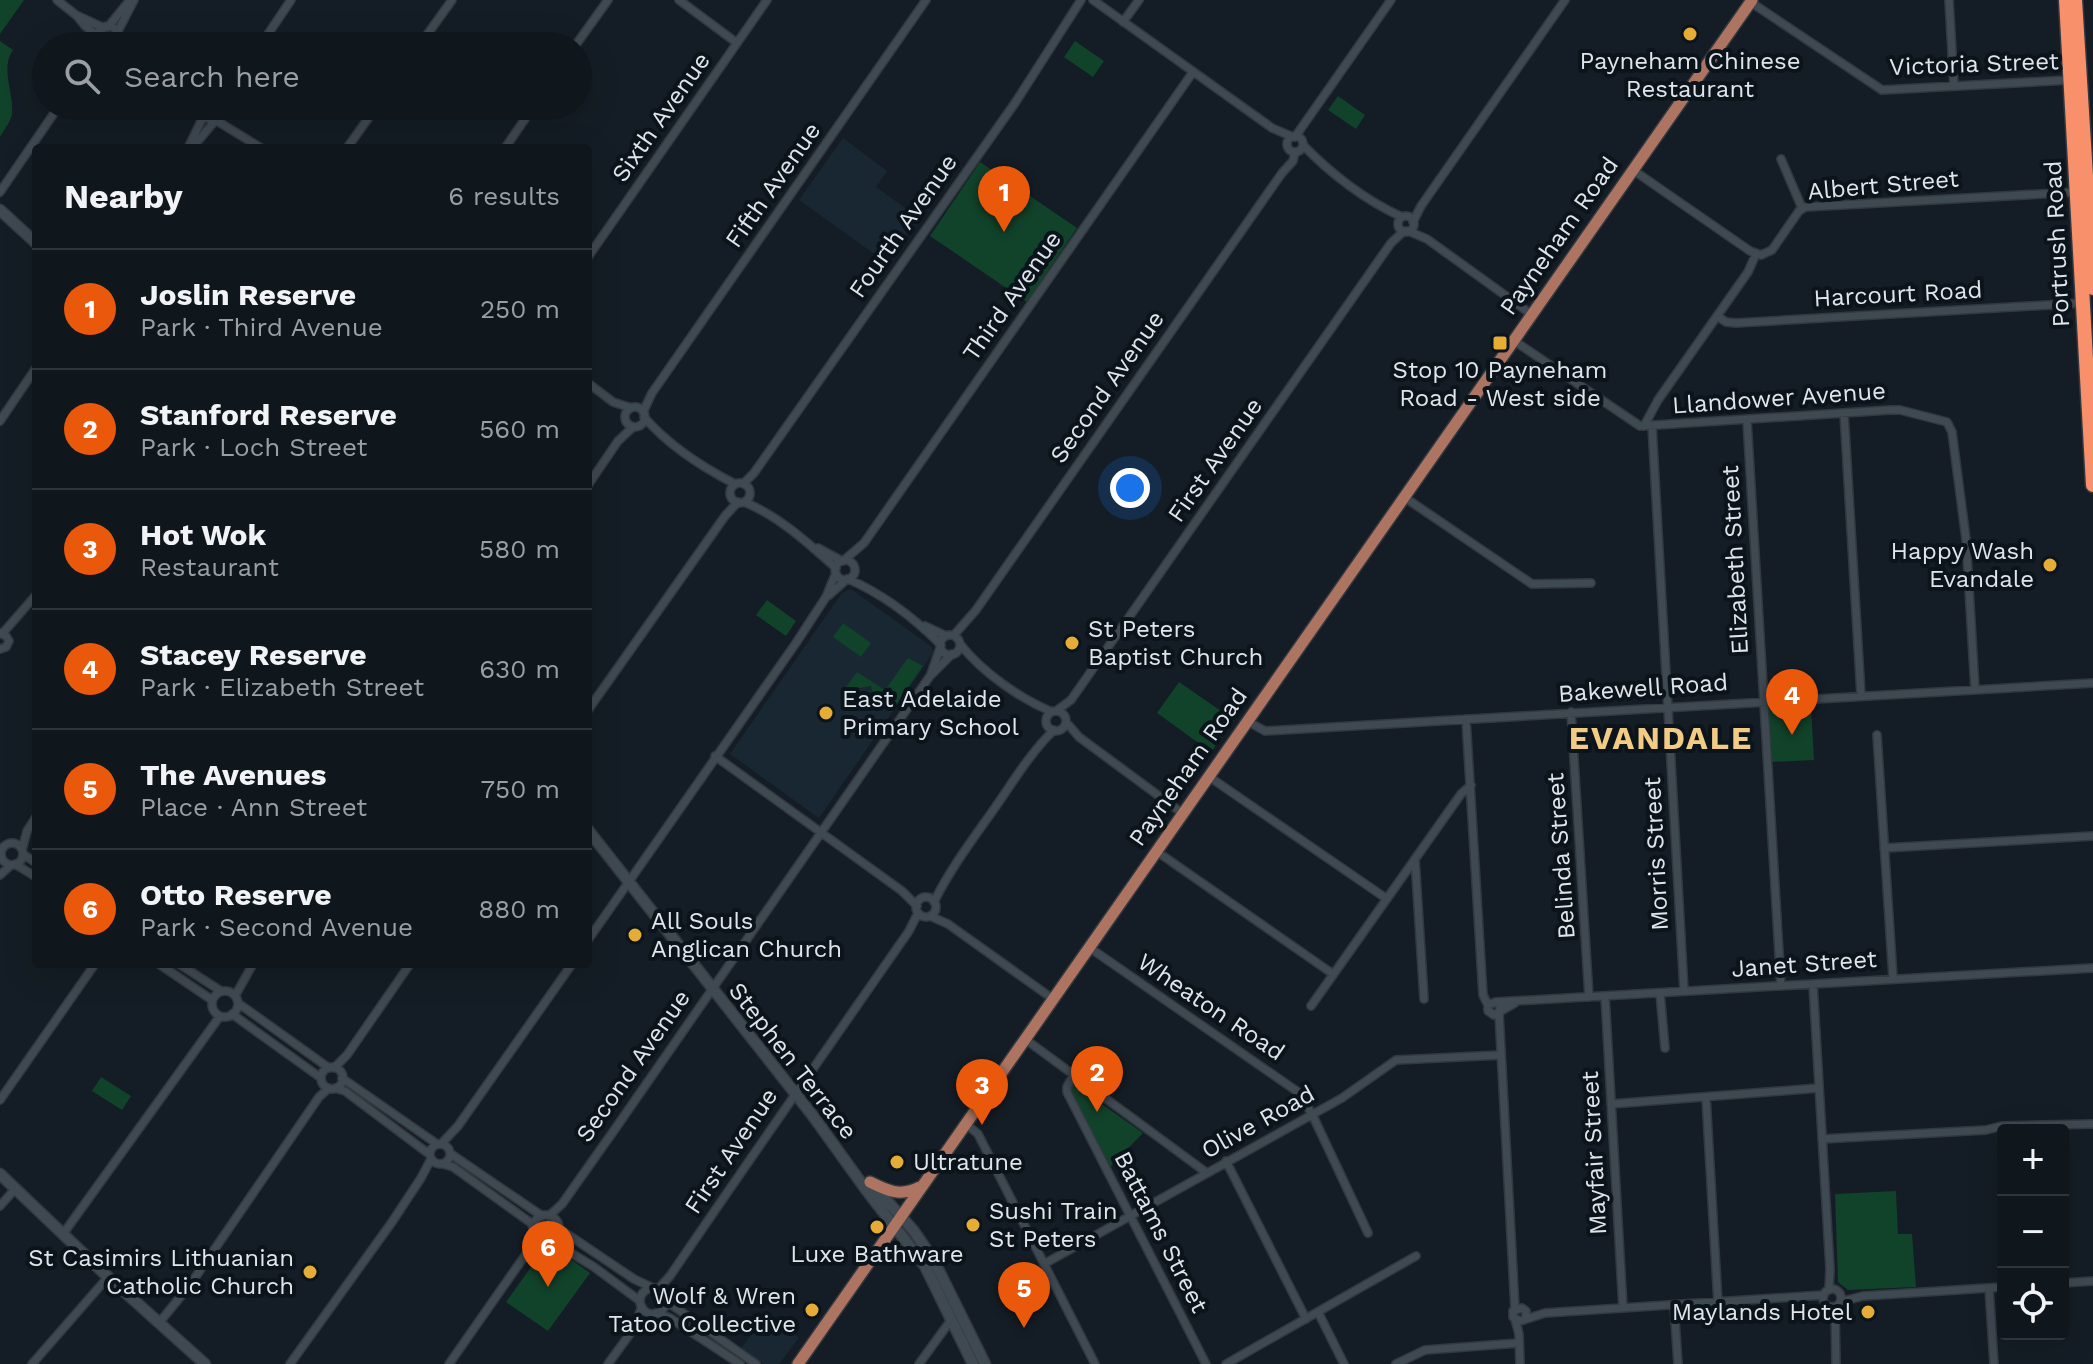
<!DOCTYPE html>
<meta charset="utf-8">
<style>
body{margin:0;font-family:"Work Sans",sans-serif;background:#1d2329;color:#f1f3f6}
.controls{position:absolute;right:24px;bottom:24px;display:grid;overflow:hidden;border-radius:8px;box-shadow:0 8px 32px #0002}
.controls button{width:72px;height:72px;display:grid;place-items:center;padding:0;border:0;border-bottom:2px solid #2f353b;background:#0f161c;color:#f1f3f6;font:40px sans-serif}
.you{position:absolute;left:1130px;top:488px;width:28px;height:28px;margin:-20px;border:6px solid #fff;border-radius:50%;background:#1a73e8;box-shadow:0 0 0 12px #1a73e833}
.badge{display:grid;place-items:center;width:52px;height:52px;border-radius:50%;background:#ea580c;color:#fff;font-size:26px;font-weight:700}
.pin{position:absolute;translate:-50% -66px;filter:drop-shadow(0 2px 4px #0008)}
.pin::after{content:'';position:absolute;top:42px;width:28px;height:24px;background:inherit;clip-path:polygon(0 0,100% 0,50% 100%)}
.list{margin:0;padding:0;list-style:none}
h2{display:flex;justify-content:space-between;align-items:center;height:104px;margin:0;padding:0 32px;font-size:34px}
h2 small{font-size:26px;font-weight:400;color:#9b9fa3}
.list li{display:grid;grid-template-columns:52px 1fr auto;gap:24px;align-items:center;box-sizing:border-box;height:120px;padding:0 32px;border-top:2px solid #2f353b}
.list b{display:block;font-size:30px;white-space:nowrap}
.list p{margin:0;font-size:26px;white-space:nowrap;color:#9b9fa3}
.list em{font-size:26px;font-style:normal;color:#9b9fa3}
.icon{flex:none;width:44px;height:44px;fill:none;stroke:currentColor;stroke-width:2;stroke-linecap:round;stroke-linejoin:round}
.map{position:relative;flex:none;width:2093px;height:1364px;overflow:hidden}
.search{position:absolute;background:#0f161c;box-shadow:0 8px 32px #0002;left:32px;top:32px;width:560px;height:88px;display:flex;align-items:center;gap:20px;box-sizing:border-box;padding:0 28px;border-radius:44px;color:#9b9fa3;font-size:30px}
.panel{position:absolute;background:#0f161c;box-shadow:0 8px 32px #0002;left:32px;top:144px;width:560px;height:824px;border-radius:8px}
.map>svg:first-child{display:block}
.built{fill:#192733}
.green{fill:#11422a}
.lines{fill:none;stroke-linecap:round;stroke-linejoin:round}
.street-casing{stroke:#33383f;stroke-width:10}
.secondary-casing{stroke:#33383f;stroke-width:13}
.primary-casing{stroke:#33383f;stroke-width:14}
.highway-casing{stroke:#33383f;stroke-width:17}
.street{stroke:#3f4952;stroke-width:7}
.secondary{stroke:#3f4952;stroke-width:10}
.primary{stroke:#ad7461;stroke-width:11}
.highway{stroke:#f7906b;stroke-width:14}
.poi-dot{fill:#e5ad35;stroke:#0b141b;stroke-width:3}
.labels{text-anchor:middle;stroke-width:8;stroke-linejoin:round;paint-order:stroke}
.poi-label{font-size:24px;fill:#dfe5eb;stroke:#0b141b;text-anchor:start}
.street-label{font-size:24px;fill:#dfe5eb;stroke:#0b141b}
.district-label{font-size:32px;font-weight:bold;letter-spacing:2px;fill:#f2cb84;stroke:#0b141b}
</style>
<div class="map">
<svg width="2093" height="1364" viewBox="0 0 2093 1364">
<rect width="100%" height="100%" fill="#141d25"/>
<path class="built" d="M 843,138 L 887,171 L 876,187 L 919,218 L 887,263 L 799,200 Z
M 851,589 L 932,647 L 933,653 L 819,818 L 730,754 L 842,593 Z
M 767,1314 L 799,1338 L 779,1364 L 763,1364 L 741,1348 Z"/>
<path class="green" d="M 0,0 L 24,0 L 0,34 Z
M 0,41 L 13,50 C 0,69 14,92 12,114 C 11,121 4,130 0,137 Z
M 1075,41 L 1104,61 L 1093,77 L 1064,57 Z
M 1338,96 L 1365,115 L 1356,129 L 1328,110 Z
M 980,162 L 1077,228 L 1027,302 L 930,236 Z
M 767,600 L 796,621 L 786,636 L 756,615 Z
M 843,623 L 871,643 L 861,657 L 833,637 Z
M 908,658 L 923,666 L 891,712 L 882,706 L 880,697 L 874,699 L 871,686 L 843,691 L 857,672 L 885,690 Z
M 1179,682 L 1234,720 L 1211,752 L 1157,713 Z
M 1811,707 L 1814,760 L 1772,762 L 1769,709 Z
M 101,1077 L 131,1096 L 122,1110 L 92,1091 Z
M 1072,1083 L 1143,1133 L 1110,1167 L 1070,1091 Z
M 1896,1191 L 1898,1234 L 1912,1234 L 1916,1287 L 1848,1290 L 1838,1282 L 1835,1194 Z
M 548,1243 L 590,1273 L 548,1331 L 506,1302 Z"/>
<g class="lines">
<g class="street-casing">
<path id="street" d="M 57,0 L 76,15 L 104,28
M 679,0 L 737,43
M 1093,0 L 1272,128 L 1293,137
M 1949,0 L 1954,86
M 1749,1 L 1882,90 L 2069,80
M 77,16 L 85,26 L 98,36
M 1123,22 L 1139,0
M98 36a10 10 0 1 1 20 0a10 10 0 1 1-20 0Z
M 108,27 L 130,0
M 117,33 L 134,0
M 260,46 L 291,0
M 419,46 L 452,0
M 575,46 L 608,0
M 207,106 L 205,117 L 214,122 L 223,116 L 221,106
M 217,121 L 261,148
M1287 144a8 8 0 1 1 16 0a8 8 0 1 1-16 0Z
M 1295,137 L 1391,0
M 1303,145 C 1330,173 1366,201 1402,217
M 188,148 L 204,115
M 192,148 L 214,122
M 347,148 L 377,106
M 505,148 L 534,106
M 1781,159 L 1802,208
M 1633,170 L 1750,251 L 1761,255 L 1772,250 L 1799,211 L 1805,207 L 2077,192
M 0,192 L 59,106
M1398 224a8 8 0 1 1 16 0a8 8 0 1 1-16 0Z
M 1413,222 L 1421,206 L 1565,0
M 1408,231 L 1427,239 L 1531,314
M 588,257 L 767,0
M 1717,316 L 1726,322 L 1736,323 L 2082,303
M 1513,340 L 1640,426 L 1890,410 L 1900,410 L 1947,422 L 1952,432 L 1966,539 L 1975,689
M 588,383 L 613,402 L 631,408
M625 417a10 10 0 1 1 20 0a10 10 0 1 1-20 0Z
M 643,412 L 652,393 L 926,0
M 1844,413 L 1861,695
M 644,417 C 669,446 702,467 735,484
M 1747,420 L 1781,986
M 0,421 L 36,368
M 1644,426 L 1658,400 L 1748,272 L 1756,254
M 1652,426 L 1684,991
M730 493a10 10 0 1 1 20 0a10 10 0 1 1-20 0Z
M 743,484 L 754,473 L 1015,103 L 1081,0
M 588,485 L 618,441 L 633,427
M 1404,497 L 1532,584 L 1591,583
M 744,502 C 779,516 808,543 836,568
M 818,548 L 842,561
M835 570a10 10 0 1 1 20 0a10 10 0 1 1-20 0Z
M 843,561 L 864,543 L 1193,72
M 848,579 C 883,594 913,617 940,644
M 828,596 L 847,579
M 925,626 L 946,636
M 2,634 L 36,595
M 954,635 L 976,610 L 1282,173 L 1293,161 L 1295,152
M940 645a10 10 0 1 1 20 0a10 10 0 1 1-20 0Z
M 960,644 C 982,672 1019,698 1052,712
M 0,649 L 6,647 L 9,641 L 6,636 L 0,633
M 931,674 L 941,645
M 588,710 L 725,516 L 738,502
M 1056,711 L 1071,700 L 1391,243 L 1404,231
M1046 721a10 10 0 1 1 20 0a10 10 0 1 1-20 0Z
M 1571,712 L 1589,997
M 1466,719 L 1483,995 L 1488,1005
M 1247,721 L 1265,731 L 2093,683
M 1066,722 L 1079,737 L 1182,813
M 1877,735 L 1893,978
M 715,756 L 902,891 L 917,906
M 1208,776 L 1387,899
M1 854a11 11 0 1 1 22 0a11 11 0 1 1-22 0Z
M 1884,848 L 2093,836
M 22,850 L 27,831 L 36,817
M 1156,851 L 1333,974
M 23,854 L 36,863
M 1415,859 L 1424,999
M 15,864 L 36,877
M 0,875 L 11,865
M916 907a10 10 0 1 1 20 0a10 10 0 1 1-20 0Z
M 934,902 C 950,869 973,839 994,809 C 1013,782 1030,753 1054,730
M 930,916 L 948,924 L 1053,999
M 588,940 L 796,643 L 826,597 L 836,573
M 1090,948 L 1298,1092 L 1312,1114 L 1368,1233
M 159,964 L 212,1000
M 179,964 L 221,991
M 1813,984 L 1830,1269 L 1829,1290
M212 1004a13 13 0 1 1 26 0a13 13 0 1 1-26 0Z
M 1660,993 L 1665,1048
M 235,996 L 253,964
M 1605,996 L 1623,1308
M 1496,1002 L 2093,968
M 238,1003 L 329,1068
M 1311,1006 L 1461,794 L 1471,785
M 1500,1011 L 1500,1005 L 1496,1002 L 1488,1005 L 1488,1011 L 1494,1015 L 1515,1003
M 1499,1013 L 1515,1309
M 232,1014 L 321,1078
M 1025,1039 L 1207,1173
M321 1078a11 11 0 1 1 22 0a11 11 0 1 1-22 0Z
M 334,1068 L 347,1055 L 410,964
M 1073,1076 L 1067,1087 L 1067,1092 L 1206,1364
M 342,1078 L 437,1144
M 335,1088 L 345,1091 L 429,1154
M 1706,1097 L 1718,1303
M 0,1100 L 95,964
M 1611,1104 L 1819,1088
M 965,1123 L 978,1134 L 1095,1364
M 1822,1139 L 1986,1130 L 2002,1126 L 2093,1124
M 442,1143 L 458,1126 L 572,964
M430 1154a10 10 0 1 1 20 0a10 10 0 1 1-20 0Z
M 451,1154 L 542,1216
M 1226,1161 L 1306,1319
M 443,1164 L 453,1167 L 531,1223 L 533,1228
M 0,1206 L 15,1189
M533 1228a13 13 0 1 1 26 0a13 13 0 1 1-26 0Z
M 549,1216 L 562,1204 L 615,1129 L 930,676 L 952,654
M 558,1228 L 634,1279 L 653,1288
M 63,1234 L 220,1016
M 550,1240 L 594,1267 L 640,1301
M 1044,1264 L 1342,1098 L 1396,1060 L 1501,1055
M 2063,1283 L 2093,1281
M 1989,1288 L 1994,1364
M640 1301a13 13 0 1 1 26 0a13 13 0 1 1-26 0Z
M 658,1289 L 670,1276 C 749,1160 829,1046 909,931 L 918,913
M1823 1298a9 9 0 1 1 18 0a9 9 0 1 1-18 0Z
M 666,1301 L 756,1364
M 1840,1302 L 1863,1296 L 2003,1287
M 1674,1305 L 1678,1364
M 1835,1307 L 1836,1364
M 1318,1312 L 1344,1364
M 656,1313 L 670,1318 L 740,1364
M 1526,1317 L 1526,1311 L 1522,1308 L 1513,1311 L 1513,1317 L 1520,1321 L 1545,1313 L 1824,1295
M 1515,1319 L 1519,1334 L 1520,1364
M 159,1323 L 190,1285 L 319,1097 L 329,1088
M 32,1364 L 108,1277
M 290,1364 L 392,1222 L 421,1178 L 431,1159
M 449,1364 L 526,1254 L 535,1234
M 608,1364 L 632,1331 L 642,1307
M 919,1364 L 951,1320
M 1226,1364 L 1416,1256
M 1396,1364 L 1425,1350 L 1519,1343"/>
</g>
<g class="secondary-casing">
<path id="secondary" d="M 0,210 L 36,243
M 588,830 L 813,1116 L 867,1191 L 925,1266 L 973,1364
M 0,1174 L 108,1277 L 205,1364
M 872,1184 L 913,1230 L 933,1259 L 985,1364"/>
</g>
<g class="primary-casing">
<path id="primary" d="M 870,1182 C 888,1191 900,1197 920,1187
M 798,1364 L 1752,0"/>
</g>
<g class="highway-casing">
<path id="highway" d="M 2066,0 L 2093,485
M 2075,0 L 2093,288"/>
</g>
<use href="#street" class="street"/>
<use href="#secondary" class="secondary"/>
<use href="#primary" class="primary"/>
<use href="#highway" class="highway"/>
</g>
<g class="poi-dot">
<circle cx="1690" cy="34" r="8"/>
<rect x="1492" y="335" width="16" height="16" rx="4"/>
<circle cx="2050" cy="565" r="8"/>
<circle cx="1072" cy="643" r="8"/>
<circle cx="826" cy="713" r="8"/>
<circle cx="635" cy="935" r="8"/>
<circle cx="897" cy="1162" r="8"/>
<circle cx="973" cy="1225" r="8"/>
<circle cx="877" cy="1227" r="8"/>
<circle cx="310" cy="1272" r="8"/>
<circle cx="812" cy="1310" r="8"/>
<circle cx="1868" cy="1312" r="8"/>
</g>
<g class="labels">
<g class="poi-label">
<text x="1690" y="69" text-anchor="middle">Payneham Chinese<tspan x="1690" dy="28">Restaurant</tspan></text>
<text x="1500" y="378" text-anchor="middle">Stop 10 Payneham<tspan x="1500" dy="28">Road - West side</tspan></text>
<text x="2034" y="559" text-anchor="end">Happy Wash<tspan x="2034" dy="28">Evandale</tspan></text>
<text x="1088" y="637">St Peters<tspan x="1088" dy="28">Baptist Church</tspan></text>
<text x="842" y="707">East Adelaide<tspan x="842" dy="28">Primary School</tspan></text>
<text x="651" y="929">All Souls<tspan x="651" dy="28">Anglican Church</tspan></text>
<text x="913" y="1170">Ultratune</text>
<text x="989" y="1219">Sushi Train<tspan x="989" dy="28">St Peters</tspan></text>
<text x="877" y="1262" text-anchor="middle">Luxe Bathware</text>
<text x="294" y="1266" text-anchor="end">St Casimirs Lithuanian<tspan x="294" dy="28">Catholic Church</tspan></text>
<text x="796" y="1304" text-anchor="end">Wolf &amp; Wren<tspan x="796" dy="28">Tatoo Collective</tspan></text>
<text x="1852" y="1320" text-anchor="end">Maylands Hotel</text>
</g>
<g class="street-label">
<text transform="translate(1974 64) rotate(-2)" y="8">Victoria Street</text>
<text transform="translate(661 117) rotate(-55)" y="8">Sixth Avenue</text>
<text transform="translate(773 185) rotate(-55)" y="8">Fifth Avenue</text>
<text transform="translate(1883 185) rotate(-5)" y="8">Albert Street</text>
<text transform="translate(903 226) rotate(-55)" y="8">Fourth Avenue</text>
<text transform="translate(1559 236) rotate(-55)" y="8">Payneham Road</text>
<text transform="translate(2057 244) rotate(-93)" y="8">Portrush Road</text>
<text transform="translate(1898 294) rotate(-3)" y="8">Harcourt Road</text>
<text transform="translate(1012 296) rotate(-55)" y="8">Third Avenue</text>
<text transform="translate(1107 387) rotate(-55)" y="8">Second Avenue</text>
<text transform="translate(1779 398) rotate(-4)" y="8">Llandower Avenue</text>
<text transform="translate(1215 460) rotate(-55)" y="8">First Avenue</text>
<text transform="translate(1735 560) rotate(-93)" y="8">Elizabeth Street</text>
<text transform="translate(1643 688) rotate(-4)" y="8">Bakewell Road</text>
<text transform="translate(1188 767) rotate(-55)" y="8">Payneham Road</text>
<text transform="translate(1656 854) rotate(-93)" y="8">Morris Street</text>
<text transform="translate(1561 856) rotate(-94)" y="8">Belinda Street</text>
<text transform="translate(1804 964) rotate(-4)" y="8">Janet Street</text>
<text transform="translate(1211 1007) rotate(34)" y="8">Wheaton Road</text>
<text transform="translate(793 1061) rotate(52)" y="8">Stephen Terrace</text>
<text transform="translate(633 1066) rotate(-55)" y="8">Second Avenue</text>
<text transform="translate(1258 1122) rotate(-29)" y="8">Olive Road</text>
<text transform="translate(731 1151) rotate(-56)" y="8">First Avenue</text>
<text transform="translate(1594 1153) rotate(-93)" y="8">Mayfair Street</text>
<text transform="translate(1161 1232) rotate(63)" y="8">Battams Street</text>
</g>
<g class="district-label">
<text x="1661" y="749">EVANDALE</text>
</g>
</g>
</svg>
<div class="controls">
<button>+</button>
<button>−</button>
<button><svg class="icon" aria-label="locate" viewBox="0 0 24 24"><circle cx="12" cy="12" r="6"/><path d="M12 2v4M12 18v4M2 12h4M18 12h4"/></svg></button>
</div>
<div class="you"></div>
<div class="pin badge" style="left:1004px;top:232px">1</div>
<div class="pin badge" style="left:1097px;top:1112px">2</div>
<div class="pin badge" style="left:982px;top:1125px">3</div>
<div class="pin badge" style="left:1792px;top:735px">4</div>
<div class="pin badge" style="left:1024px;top:1328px">5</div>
<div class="pin badge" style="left:548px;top:1287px">6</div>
<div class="search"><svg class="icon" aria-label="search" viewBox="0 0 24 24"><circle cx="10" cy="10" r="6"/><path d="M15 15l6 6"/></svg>Search here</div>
<section class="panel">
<h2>Nearby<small>6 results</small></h2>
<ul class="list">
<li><span class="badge">1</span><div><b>Joslin Reserve</b><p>Park · Third Avenue</p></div><em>250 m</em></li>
<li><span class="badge">2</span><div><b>Stanford Reserve</b><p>Park · Loch Street</p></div><em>560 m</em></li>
<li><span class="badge">3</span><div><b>Hot Wok</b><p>Restaurant</p></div><em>580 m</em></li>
<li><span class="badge">4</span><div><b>Stacey Reserve</b><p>Park · Elizabeth Street</p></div><em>630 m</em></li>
<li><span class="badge">5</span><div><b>The Avenues</b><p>Place · Ann Street</p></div><em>750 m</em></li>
<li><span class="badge">6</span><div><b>Otto Reserve</b><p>Park · Second Avenue</p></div><em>880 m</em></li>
</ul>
</section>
</div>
